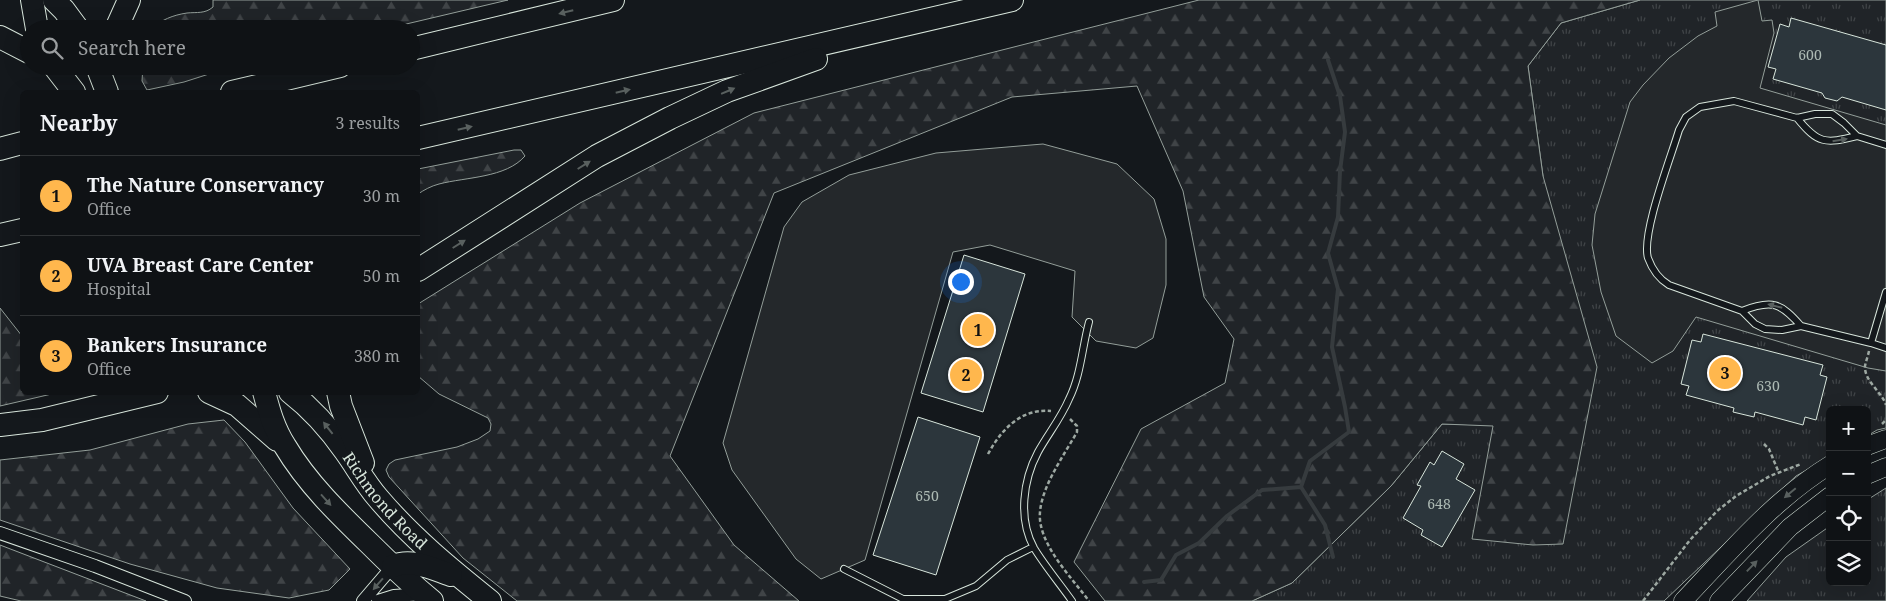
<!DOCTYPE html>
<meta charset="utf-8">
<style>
body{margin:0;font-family:"Noto Serif",serif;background:#181b1e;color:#f1f3f6}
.controls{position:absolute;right:15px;bottom:15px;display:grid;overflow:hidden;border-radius:8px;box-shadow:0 5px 20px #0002}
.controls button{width:45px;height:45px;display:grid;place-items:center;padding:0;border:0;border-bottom:1px solid #2f3234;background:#0f1215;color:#f1f3f6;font:25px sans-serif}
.you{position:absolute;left:960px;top:281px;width:18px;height:18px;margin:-12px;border:4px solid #fff;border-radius:50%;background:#1a73e8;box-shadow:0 0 0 8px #1a73e833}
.badge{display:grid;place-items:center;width:32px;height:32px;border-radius:50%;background:#ffb74d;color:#111;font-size:16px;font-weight:700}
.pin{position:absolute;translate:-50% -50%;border:2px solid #fff;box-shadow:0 1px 5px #0006}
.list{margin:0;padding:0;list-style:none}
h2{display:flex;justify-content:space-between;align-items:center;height:65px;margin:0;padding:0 20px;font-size:21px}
h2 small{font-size:16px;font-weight:400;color:#9b9ea0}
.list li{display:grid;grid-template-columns:32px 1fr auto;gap:15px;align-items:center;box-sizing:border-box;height:80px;padding:0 20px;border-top:1px solid #2f3234}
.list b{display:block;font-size:19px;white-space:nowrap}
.list p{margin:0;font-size:16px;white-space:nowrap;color:#9b9ea0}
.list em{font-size:16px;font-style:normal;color:#9b9ea0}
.icon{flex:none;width:28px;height:28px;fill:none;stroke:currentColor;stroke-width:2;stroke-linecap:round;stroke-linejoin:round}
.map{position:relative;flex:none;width:1886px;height:601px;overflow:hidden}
.search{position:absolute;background:#0f1215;box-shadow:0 5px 20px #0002;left:20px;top:20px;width:400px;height:55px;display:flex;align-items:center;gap:12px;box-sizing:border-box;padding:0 18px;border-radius:28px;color:#9b9ea0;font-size:19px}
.panel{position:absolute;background:#0f1215;box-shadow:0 5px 20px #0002;left:20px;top:90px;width:400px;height:305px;border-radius:8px}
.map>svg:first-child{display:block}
.grass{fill:url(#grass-tufts);stroke:#939e99}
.forest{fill:url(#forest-firs);stroke:#939e99}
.parking{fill:#24282b;stroke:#939e99}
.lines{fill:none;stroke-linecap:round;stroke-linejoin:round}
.stream{stroke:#363b3e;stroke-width:4}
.building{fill:#2c363c;stroke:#d8e6dc}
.lane-casing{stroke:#d8e6dc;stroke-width:8}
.street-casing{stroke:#d8e6dc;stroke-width:14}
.secondary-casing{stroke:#d8e6dc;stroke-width:19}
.highway-casing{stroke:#d8e6dc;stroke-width:24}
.path{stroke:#9da8a2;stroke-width:2.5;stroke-dasharray:4 2.5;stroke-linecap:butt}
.lane{stroke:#14181c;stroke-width:6}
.street{stroke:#14181c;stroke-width:12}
.secondary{stroke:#14181c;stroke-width:18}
.highway{stroke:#14181c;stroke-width:22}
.oneway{fill:#59605f}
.labels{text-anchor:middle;stroke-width:4;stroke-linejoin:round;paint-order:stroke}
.number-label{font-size:14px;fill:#adbab4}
.street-label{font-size:16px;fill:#d8e6dc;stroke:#14181c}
</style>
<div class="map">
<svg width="1886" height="601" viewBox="0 0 1886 601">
<defs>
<pattern id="grass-tufts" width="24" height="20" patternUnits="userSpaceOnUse" patternTransform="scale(1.25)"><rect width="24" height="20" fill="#202428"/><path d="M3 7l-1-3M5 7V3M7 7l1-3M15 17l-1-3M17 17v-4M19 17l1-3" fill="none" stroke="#404447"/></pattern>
<pattern id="forest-firs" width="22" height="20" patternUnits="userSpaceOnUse" patternTransform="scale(1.25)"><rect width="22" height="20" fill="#202428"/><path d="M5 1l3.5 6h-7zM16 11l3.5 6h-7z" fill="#404447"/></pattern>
</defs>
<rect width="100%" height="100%" fill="#14181c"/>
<path class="grass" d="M 1640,0 L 1886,0 L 1886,428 L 1877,430 L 1867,436 L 1867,410 L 1830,410 L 1830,457 L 1796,476 L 1664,601 L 1252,601 L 1292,583 L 1391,486 L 1442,424 L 1493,425 L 1543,176 L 1528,66 L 1561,23 Z
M 1886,488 L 1886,601 L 1747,601 L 1786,557 L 1830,526 L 1830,582 L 1867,582 L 1867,500 Z"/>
<path class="forest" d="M 213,0 L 508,0 L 385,29 L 151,29 C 161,20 173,15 187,13 C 197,12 205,14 213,7 Z
M 1199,0 L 1640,0 L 1561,23 L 1528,66 L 1543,176 L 1597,367 L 1563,544 L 1533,545 L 1472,539 L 1493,426 L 1442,424 L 1391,486 L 1292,583 L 1252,601 L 1105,601 L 1074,562 L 1141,429 L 1225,383 L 1234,339 L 1204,297 L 1183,191 L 1137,86 L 1012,97 L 774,193 L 670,456 L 734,545 L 799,601 L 517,601 L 463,558 L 389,477 L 386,470 L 389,464 L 395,460 L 457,447 L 478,439 L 490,431 L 491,424 L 488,418 L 439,394 L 418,376 L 418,304 L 580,203 L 754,113 Z
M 143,66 L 234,66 L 184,82 L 147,90 L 142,81 Z
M 514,150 L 521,150 L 525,156 C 506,178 466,177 439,184 C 431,186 424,190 418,194 L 418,169 Z
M 0,308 L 22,336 L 22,392 L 56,393 L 0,406 Z
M 224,420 L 245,442 L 293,508 L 350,569 L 329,590 L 289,598 L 217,588 L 130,564 L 0,520 L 0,460 L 90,450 L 188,424 Z
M 0,545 L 146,601 L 21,601 L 0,596 Z"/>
<path class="parking" d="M 1758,0 L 1762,21 L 1772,20 L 1774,33 L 1760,88 L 1886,125 L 1886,371 L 1868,368 L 1696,317 L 1673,351 L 1652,363 L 1616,336 L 1601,292 L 1592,245 L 1595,214 L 1630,102 L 1643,85 L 1669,58 L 1698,36 L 1717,26 L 1715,12 Z
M 1043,144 L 1117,164 L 1154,199 L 1166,239 L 1166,285 L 1153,338 L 1136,348 L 1096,341 L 1072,317 L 1075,271 L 990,245 L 953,252 L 865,560 L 821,579 L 796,559 L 732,470 L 723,443 L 784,227 L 802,202 L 849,175 L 936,153 Z"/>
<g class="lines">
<path class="stream" d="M 1301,487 L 1325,525 L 1333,557
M 1144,582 L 1161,580 L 1176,555 L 1199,543 L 1227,516 L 1262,490 L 1301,487 L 1310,461 L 1349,432 L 1345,407 L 1332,347 L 1338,289 L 1328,253 L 1338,217 L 1340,171 L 1345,132 L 1340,96 L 1328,60"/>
</g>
<path class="building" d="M 1791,18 L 1886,45 L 1886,110 L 1842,97 L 1837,101 L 1825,98 L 1822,93 L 1773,79 L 1776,69 L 1768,67 L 1780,24 L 1789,27 Z
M 964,255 L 1025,274 L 983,412 L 921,393 Z
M 1703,334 L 1823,365 L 1820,375 L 1827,377 L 1816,420 L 1805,417 L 1803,425 L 1755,412 L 1754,417 L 1733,412 L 1734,408 L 1686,395 L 1689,386 L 1681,384 L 1692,340 L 1701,342 Z
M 918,417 L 980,437 L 936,575 L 873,555 Z
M 1442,451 L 1464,464 L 1456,479 L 1475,490 L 1442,547 L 1421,535 L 1423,530 L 1403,518 L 1421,486 L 1417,485 L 1430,462 L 1434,465 Z"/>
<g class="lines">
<g class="lane-casing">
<path id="lane" d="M 1797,118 C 1818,144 1825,144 1857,136
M 1886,145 L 1857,136 L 1844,123 L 1832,114 L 1815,114 L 1797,118 L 1734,101 L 1700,107 L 1686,117 L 1679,130 C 1671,157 1641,234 1648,258 C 1652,269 1659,279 1669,285 L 1742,311 L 1755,324 L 1765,329 L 1782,330 L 1801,326 L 1871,343 L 1886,348
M 1742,311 C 1772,299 1781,303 1801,326
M 1871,343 L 1886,292
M 844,569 L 903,599 L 945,599 L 976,586 L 1007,560 L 1033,547
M 1072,601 C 1060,584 1045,566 1034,548 C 1018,519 1023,480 1038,452 C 1048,434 1061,418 1069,399 C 1081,375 1082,348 1089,322"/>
</g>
<g class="street-casing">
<path id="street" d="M 0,533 L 95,566 L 185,601
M 363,601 L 393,566
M 378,601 L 394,596 L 424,594"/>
</g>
<g class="secondary-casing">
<path id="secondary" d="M 1867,446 L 1886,439
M 1867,475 L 1886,467
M 1683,601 C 1729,553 1773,500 1830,465
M 1719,601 L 1790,527 L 1830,496"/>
</g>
<g class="highway-casing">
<g id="highway">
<path d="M 32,0 L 37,29"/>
<path d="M 54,0 L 64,10 L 78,29"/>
<path d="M 116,29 L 129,0"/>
<path d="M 0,37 L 29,52"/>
<path d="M 411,49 L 613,0"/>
<path d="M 54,66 L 74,92"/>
<path d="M 97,66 L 107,92"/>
<path d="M 232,92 L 340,66"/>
<path d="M 418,138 L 1012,0"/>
<path d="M 0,149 L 22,143"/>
<path d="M 0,235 L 22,230"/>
<path d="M 418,270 L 597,156 L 670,118 L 727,91 L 816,59"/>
<path d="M 209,392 L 237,405 L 277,440"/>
<path d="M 264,392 C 269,411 274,429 285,446 C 307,483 339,514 370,544 C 390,564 410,583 432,601"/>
<path id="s1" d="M 290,392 C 312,409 329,428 345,451 C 356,466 365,483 378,498 C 411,537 450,569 490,601"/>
<path d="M 338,392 L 341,406 L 363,463"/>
<path d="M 0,425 L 42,420 L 157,392"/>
<path d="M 393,566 C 412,558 433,569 451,575"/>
</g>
</g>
<path class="path" d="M 1869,351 C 1868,356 1866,361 1865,366 C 1864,381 1882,392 1886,405
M 1070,419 L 1077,426 L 1077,432 C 1064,455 1042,486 1040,512 C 1037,543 1072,578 1089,601
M 1882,424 L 1886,420
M 1764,444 L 1769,449 L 1779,473
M 988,454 C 1001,430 1021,408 1051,411
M 1643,601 L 1690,540 L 1717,511 L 1736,496 L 1770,476 L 1801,464"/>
<use href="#lane" class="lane"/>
<use href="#street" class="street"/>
<use href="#secondary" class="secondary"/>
<use href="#highway" class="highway"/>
</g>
<defs><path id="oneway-solid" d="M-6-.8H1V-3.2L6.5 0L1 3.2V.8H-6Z" transform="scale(1.25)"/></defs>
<g class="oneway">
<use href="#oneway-solid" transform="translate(566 12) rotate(166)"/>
<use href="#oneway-solid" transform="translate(623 91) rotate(-13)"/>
<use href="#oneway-solid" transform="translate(728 91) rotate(-23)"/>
<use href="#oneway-solid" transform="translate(465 128) rotate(-13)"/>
<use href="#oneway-solid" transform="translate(1840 140) rotate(-9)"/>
<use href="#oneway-solid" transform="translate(584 165) rotate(-32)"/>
<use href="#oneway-solid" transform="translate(459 244) rotate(-32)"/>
<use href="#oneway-solid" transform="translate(1775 306) rotate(-166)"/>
<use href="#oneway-solid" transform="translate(328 428) rotate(-128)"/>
<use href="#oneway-solid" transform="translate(1790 493) rotate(140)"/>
<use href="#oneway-solid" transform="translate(326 500) rotate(48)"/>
<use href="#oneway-solid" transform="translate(1752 566) rotate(-46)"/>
<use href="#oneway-solid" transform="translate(378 584) rotate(131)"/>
</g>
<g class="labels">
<g class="number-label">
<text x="1810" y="60">600</text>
<text x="1768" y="391">630</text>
<text x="927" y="501">650</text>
<text x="1439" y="509">648</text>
</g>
<g class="street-label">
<text dy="6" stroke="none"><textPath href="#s1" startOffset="145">Richmond Road</textPath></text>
</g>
</g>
</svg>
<div class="controls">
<button>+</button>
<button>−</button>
<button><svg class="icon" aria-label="locate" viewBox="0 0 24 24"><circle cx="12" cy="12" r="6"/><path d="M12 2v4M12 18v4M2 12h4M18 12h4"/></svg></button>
<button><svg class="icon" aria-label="layers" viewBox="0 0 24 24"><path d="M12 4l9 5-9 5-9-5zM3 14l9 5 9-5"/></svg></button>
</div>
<div class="you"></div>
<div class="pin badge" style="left:978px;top:330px">1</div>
<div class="pin badge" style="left:966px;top:375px">2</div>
<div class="pin badge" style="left:1725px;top:373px">3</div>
<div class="search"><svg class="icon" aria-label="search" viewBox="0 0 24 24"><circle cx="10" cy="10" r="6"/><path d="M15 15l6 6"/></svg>Search here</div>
<section class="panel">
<h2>Nearby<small>3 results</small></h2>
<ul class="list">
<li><span class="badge">1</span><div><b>The Nature Conservancy</b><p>Office</p></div><em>30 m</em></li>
<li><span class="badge">2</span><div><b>UVA Breast Care Center</b><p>Hospital</p></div><em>50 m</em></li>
<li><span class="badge">3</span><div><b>Bankers Insurance</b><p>Office</p></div><em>380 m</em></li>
</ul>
</section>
</div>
